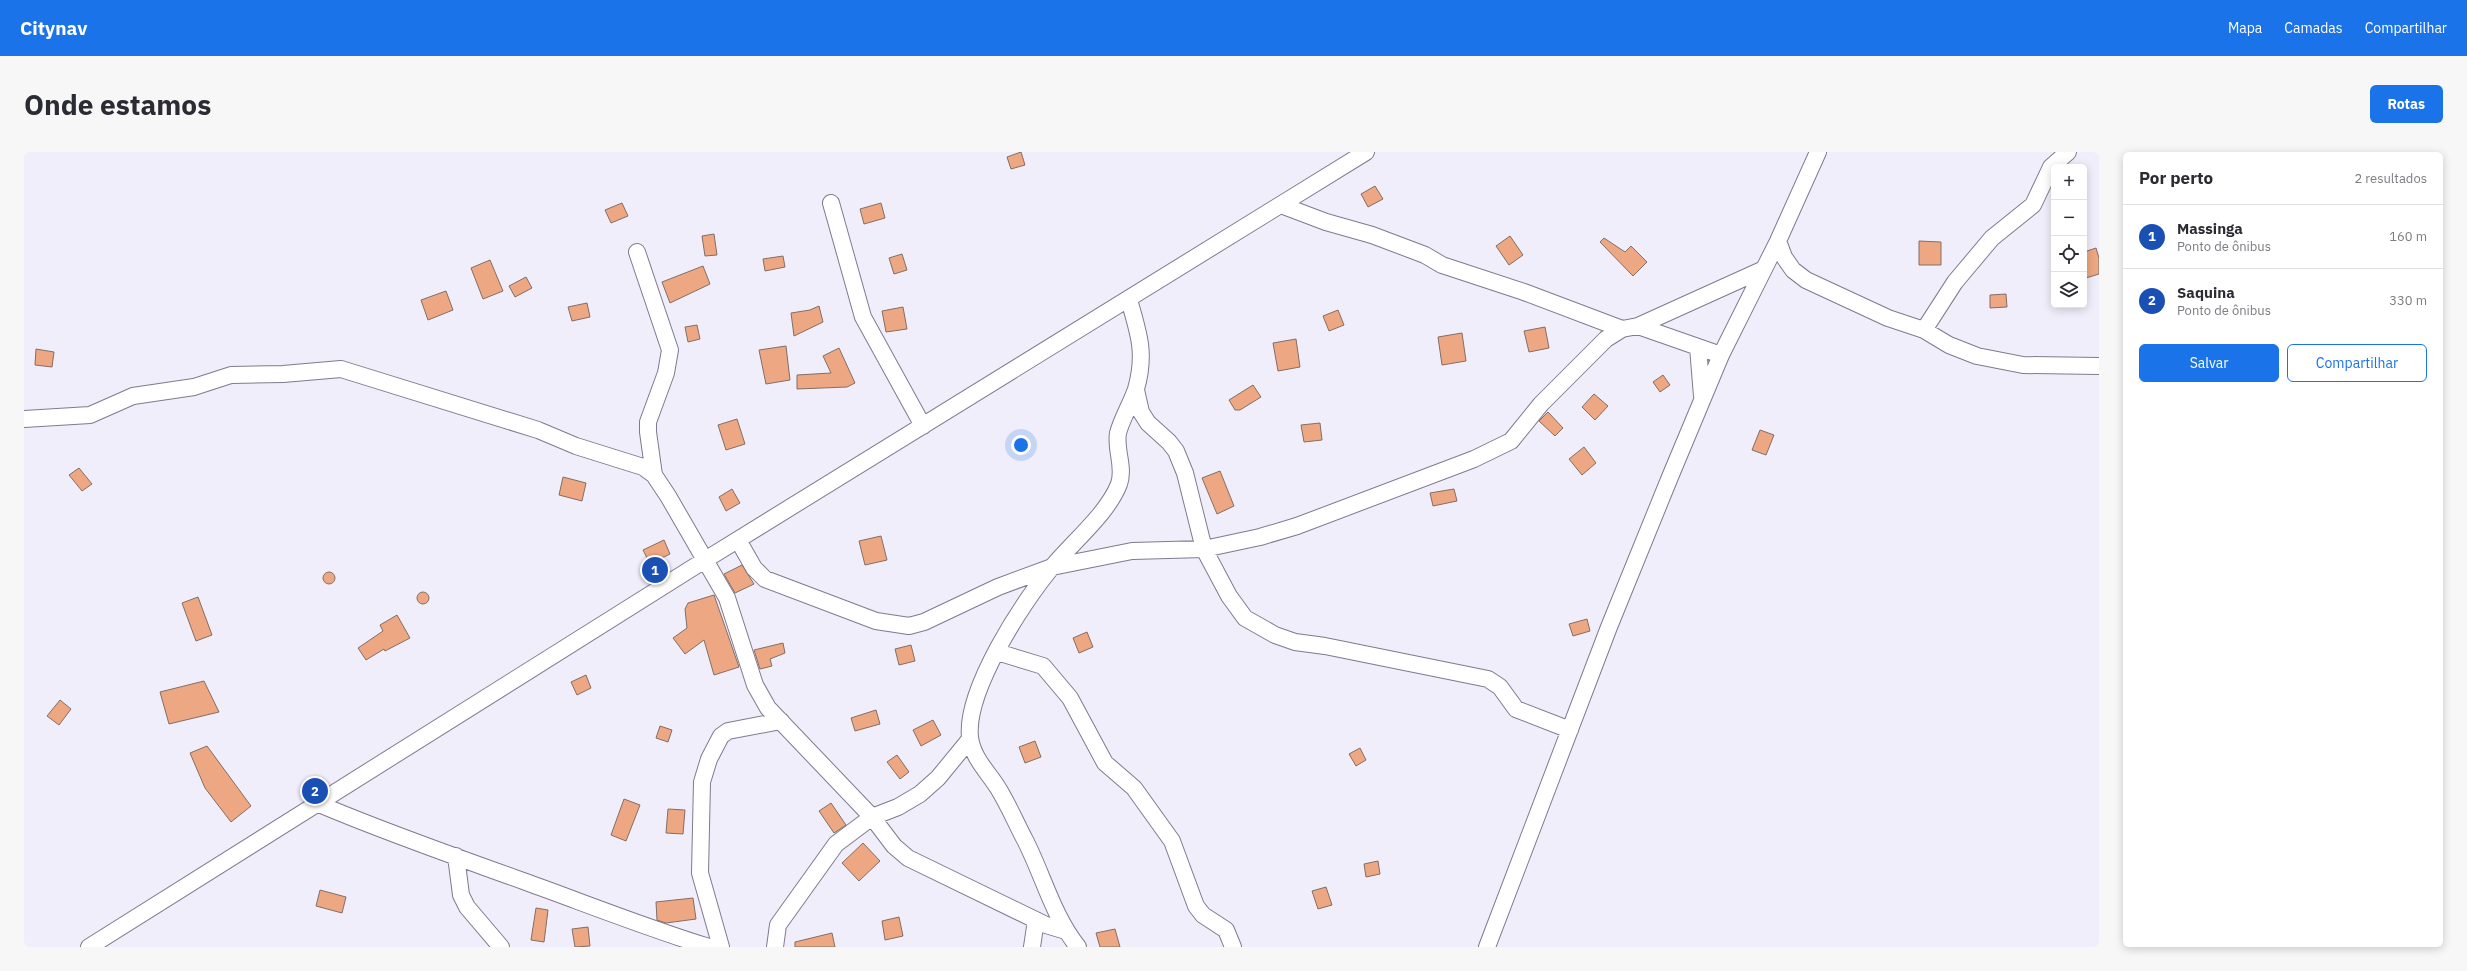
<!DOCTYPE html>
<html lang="pt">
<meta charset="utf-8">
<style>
body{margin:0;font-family:"IBM Plex Sans",sans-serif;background:#f7f7f7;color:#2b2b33}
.controls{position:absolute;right:12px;top:12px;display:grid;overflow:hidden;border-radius:6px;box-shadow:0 2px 10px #0003}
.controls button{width:36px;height:36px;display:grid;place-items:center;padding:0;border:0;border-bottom:1px solid #e1e1e2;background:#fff;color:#2b2b33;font:20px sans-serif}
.you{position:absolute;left:997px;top:293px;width:14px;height:14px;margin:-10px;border:3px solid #fff;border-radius:50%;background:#1a73e8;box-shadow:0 0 0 6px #1a73e833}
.badge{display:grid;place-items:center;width:26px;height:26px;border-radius:50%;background:#1a73e8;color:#fff;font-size:13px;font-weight:700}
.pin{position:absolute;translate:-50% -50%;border:2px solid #fff;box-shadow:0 1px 4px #0006}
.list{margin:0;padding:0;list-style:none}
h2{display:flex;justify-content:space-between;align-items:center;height:52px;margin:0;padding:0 16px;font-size:17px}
h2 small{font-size:13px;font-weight:400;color:#7c7c81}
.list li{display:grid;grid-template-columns:26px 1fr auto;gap:12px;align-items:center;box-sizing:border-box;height:64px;padding:0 16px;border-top:1px solid #e1e1e2}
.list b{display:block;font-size:15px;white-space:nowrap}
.list p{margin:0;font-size:13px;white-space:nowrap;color:#7c7c81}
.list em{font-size:13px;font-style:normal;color:#7c7c81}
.actions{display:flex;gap:8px;padding:12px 16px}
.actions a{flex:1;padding:9px 0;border:1px solid #1a73e8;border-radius:6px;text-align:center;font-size:14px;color:#1a73e8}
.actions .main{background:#1a73e8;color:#fff}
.icon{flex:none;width:22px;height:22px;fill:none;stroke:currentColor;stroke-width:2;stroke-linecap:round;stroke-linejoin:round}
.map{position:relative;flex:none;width:2075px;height:795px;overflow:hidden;border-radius:6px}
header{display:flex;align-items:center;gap:24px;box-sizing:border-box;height:56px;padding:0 20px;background:#1a73e8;color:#fff}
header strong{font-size:19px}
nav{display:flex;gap:22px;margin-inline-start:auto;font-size:14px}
.intro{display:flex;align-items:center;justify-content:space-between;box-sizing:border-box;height:96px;padding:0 24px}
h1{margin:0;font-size:28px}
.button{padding:10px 18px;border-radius:6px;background:#1a73e8;color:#fff;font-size:14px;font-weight:700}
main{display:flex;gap:24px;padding:0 24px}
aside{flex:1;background:#fff;border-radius:6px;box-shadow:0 2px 10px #0003}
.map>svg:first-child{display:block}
.building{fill:#eda782;stroke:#836e64}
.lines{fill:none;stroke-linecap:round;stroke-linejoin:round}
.minor-casing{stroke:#7f7a8e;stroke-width:18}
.minor{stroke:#fff;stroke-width:16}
</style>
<header>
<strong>Citynav</strong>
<nav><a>Mapa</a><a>Camadas</a><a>Compartilhar</a></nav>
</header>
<div class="intro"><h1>Onde estamos</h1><a class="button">Rotas</a></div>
<main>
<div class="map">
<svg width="2075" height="795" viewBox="0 0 2075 795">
<rect width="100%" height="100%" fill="#f1eefb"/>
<path class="building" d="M 997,0 L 1001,13 L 987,17 L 983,5 Z
M 1351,34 L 1359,47 L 1344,55 L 1337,42 Z
M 598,51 L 604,64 L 587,71 L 581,58 Z
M 857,51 L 861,66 L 840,72 L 836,57 Z
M 690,82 L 693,103 L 681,104 L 678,84 Z
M 1486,84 L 1499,103 L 1485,113 L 1472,94 Z
M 1580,86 L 1601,100 L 1607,94 L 1623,110 L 1609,124 L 1576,90 Z
M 1895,89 L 1917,90 L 1917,113 L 1895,113 Z
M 2072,96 L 2075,106 L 2075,122 L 2062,126 L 2060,100 Z
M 878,102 L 883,118 L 870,122 L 865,106 Z
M 759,104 L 761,115 L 741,119 L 739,107 Z
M 466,108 L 479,139 L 459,147 L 447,116 Z
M 679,114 L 686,132 L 646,151 L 638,130 Z
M 502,125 L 508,136 L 491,145 L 485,134 Z
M 422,139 L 429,158 L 404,168 L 397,148 Z
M 1982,142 L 1983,155 L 1966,156 L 1966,143 Z
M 563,151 L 566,165 L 548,169 L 544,155 Z
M 795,154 L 799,170 L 770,184 L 767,161 L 786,158 Z
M 879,155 L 883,177 L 862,180 L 858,159 Z
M 1314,158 L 1320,173 L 1305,179 L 1299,164 Z
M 673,173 L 676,187 L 664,190 L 661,175 Z
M 1521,175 L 1525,196 L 1505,200 L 1500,179 Z
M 1438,181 L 1442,209 L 1418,213 L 1414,185 Z
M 1272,187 L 1276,215 L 1254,219 L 1249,191 Z
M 762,194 L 766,228 L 742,232 L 735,198 Z
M 815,196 L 831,231 L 823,235 L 773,237 L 773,223 L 807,221 L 799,204 Z
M 12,197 L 30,200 L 28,215 L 11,213 Z
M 1639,223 L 1646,233 L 1636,240 L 1629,230 Z
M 1229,233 L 1237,245 L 1216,258 L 1211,258 L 1205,248 Z
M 1570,242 L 1584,254 L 1571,268 L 1558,255 Z
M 1524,260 L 1539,276 L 1531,284 L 1515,269 Z
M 713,267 L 721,292 L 702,298 L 694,273 Z
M 1296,271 L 1298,288 L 1280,290 L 1277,273 Z
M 1736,278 L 1750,283 L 1742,303 L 1728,298 Z
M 1560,295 L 1572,311 L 1558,323 L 1545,307 Z
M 55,316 L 68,332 L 58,339 L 45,323 Z
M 1196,319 L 1210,354 L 1193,362 L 1178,326 Z
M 539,325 L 562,331 L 558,349 L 535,343 Z
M 708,337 L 716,351 L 702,359 L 695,345 Z
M 1430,337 L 1433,349 L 1409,354 L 1406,341 Z
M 857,384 L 863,408 L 841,413 L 835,389 Z
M 640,388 L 646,402 L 626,412 L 619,398 Z
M 718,413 L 730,432 L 711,441 L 700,422 Z
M299 426a6 6 0 1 1 12 0a6 6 0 1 1-12 0Z
M393 446a6 6 0 1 1 12 0a6 6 0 1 1-12 0Z
M 690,443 L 715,515 L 690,523 L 680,488 L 661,502 L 649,486 L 663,476 L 661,457 L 664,451 Z
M 174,445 L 188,483 L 172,489 L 158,451 Z
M 373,463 L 386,486 L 361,499 L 360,497 L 342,508 L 334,496 L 359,479 L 356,473 Z
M 1563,467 L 1566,479 L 1549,484 L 1545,472 Z
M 1063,480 L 1069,495 L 1055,501 L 1049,486 Z
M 759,491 L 761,501 L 746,507 L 748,514 L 736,517 L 730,498 Z
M 887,493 L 891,509 L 875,513 L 871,497 Z
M 562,523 L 567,536 L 553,543 L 547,530 Z
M 180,529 L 195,560 L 145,572 L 136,540 Z
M 36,548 L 47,557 L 35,573 L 23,564 Z
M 852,558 L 856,572 L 831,579 L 827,566 Z
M 909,568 L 917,583 L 897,594 L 889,578 Z
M 636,574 L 648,578 L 644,590 L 632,586 Z
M 1011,589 L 1017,605 L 1001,611 L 995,595 Z
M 183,594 L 227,654 L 207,670 L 181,636 L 166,601 Z
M 1336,596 L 1342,608 L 1332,614 L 1325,602 Z
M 873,603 L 885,620 L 876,627 L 863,610 Z
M 600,647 L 616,653 L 602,689 L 587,683 Z
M 807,651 L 822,673 L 810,681 L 795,659 Z
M 644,657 L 661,658 L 659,682 L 642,681 Z
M 839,691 L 856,709 L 835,729 L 818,711 Z
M 1354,709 L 1356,722 L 1342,725 L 1340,712 Z
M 1302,735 L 1308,753 L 1294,757 L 1288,739 Z
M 296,738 L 322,745 L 318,761 L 292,754 Z
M 669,746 L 672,767 L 642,771 L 633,768 L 632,750 Z
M 512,756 L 524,758 L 520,790 L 507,788 Z
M 875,765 L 879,784 L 861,788 L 858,769 Z
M 564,775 L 566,794 L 551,795 L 548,777 Z
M 1091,777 L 1096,795 L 1076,795 L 1072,781 Z
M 808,781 L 811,795 L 771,795 L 771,790 Z"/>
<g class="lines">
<g class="minor-casing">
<path id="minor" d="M 807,51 L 839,165 L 899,274
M 1257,53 L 1302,70 L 1348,83 L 1401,103 L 1418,113 L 1500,140 L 1598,177
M 1754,89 L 1760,105 L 1769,118 L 1782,128 L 1864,166 L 1900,178 L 1925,193 L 1953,204 L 1999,213 L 2075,214
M 613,100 L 646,198 L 642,221 L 624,270 L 624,280 L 630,323
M 1614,174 L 1697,203
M 1900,178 L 1931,130 L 1968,86 L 2009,53 L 2027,15 L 2044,0
M 1674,195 L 1678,244
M 1112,238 L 1117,260 L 1124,271 L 1145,290 L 1152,299 L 1161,321 L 1180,397 L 1205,444 L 1221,466 L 1251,483 L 1271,490 L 1301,494 L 1464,527 L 1476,535 L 1492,557 L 1546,578
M 0,267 L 66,263 L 109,244 L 170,235 L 207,223 L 259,222 L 317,217 L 514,278 L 552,294 L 619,315 L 630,323 L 644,344 L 703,446 L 731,533 L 744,556 L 848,665 L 870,694 L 884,706 L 1022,773 L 1042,779
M 714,388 L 730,416 L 741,427 L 852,469 L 885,474 L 900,470 L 974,435 L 1028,415 L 1108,399 L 1180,397 L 1236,385 L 1273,374 L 1450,307 L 1487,289 L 1517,252 L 1582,187 L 1598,177 L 1614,174 L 1740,117
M 973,500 L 1019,514 L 1046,546 L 1081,611 L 1110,636 L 1148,689 L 1172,754 L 1179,763 L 1202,778 L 1209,795
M 295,652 C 363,681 433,705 502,730 C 563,752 623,776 685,795
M 432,704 L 437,743 L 443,755 L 477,795
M 65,795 L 681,408 L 1342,0
M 697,795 L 676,721 L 678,630 L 685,607 L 697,584 L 704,579 L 757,569
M 751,795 L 754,773 L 812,692 L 848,665 L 874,655 L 896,642 L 914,626 L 946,587
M 1008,795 L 1012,768
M 1054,795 C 1029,764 1019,723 1001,688 C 992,671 984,652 974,636 C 964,620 948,605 946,585 C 941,539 999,449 1029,414 C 1049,390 1084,361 1095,332 C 1101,315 1091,298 1094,281 C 1098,266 1107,252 1112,237 C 1122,202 1115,182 1105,148
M 1463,795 L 1585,475 L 1646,325 L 1697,203 L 1754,89 L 1794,0"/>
</g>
<use href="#minor" class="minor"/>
</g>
</svg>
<div class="controls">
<button>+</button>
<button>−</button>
<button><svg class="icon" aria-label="locate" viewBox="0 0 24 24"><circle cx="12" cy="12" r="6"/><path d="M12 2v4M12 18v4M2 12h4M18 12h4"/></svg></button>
<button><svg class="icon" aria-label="layers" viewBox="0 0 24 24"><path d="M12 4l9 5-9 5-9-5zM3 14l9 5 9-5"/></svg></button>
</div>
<div class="you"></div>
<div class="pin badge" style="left:631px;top:418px;background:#1a4fb4">1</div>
<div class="pin badge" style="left:291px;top:639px;background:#1a4fb4">2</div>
</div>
<aside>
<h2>Por perto<small>2 resultados</small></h2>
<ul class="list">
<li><span class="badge" style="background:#1a4fb4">1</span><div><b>Massinga</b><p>Ponto de ônibus</p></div><em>160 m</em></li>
<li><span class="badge" style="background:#1a4fb4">2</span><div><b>Saquina</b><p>Ponto de ônibus</p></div><em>330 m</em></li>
</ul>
<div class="actions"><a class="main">Salvar</a><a>Compartilhar</a></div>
</aside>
</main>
